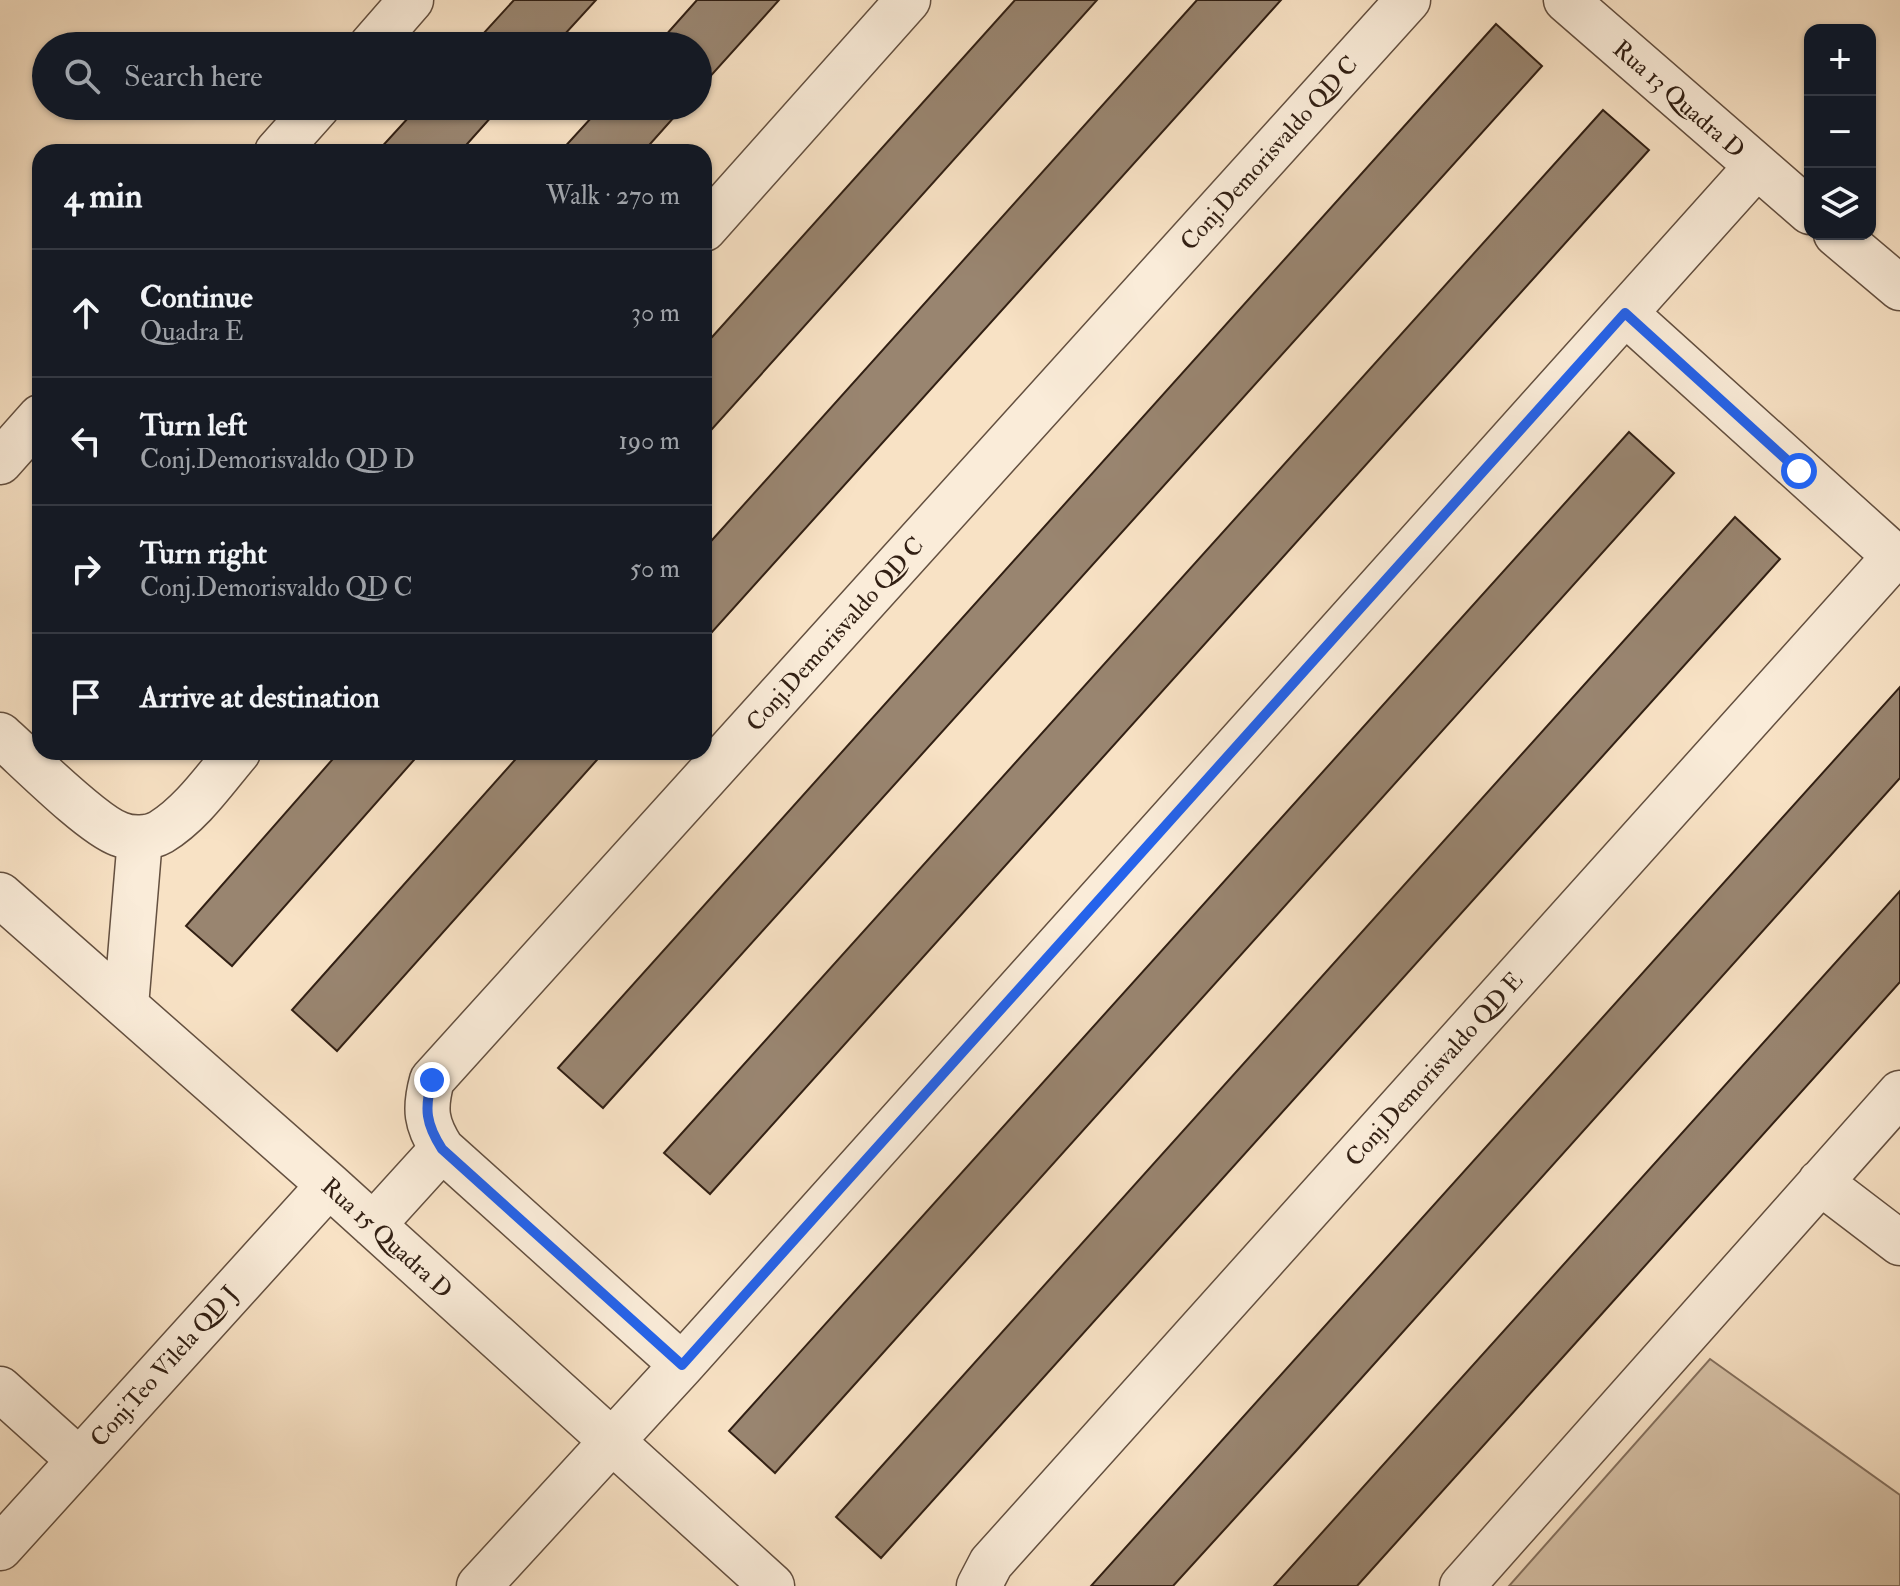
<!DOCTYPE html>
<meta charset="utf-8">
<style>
body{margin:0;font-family:"IM FELL Double Pica",serif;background:#242831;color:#f1f3f6}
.controls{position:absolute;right:24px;top:24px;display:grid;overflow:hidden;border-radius:16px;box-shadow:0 2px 6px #0004}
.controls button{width:72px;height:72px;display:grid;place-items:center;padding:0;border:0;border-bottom:2px solid #363941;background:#171b24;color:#f1f3f6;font:40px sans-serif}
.stop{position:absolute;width:24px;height:24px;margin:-18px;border:6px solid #2563eb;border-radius:50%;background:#fff}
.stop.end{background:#2563eb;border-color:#fff;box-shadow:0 2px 8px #0008}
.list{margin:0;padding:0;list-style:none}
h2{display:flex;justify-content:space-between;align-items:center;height:104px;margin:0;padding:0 32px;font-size:34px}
h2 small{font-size:26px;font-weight:400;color:#9ea1a6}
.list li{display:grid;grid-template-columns:52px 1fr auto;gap:24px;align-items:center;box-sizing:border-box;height:128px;padding:0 32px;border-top:2px solid #363941}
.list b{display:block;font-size:30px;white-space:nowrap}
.list p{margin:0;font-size:26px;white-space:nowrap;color:#9ea1a6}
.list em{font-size:26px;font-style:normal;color:#9ea1a6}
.icon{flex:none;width:44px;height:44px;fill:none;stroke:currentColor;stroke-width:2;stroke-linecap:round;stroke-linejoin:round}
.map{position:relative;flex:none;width:1900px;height:1586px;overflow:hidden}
.search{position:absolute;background:#171b24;box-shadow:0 2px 6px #0004;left:32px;top:32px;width:680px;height:88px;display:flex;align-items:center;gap:20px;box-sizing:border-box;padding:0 28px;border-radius:44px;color:#9ea1a6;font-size:30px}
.panel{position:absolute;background:#171b24;box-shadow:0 2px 6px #0004;left:32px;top:144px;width:680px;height:616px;border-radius:24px}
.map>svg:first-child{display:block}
.green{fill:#d6c1a7;stroke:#84705e;stroke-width:2}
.building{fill:#998570;stroke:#322014;stroke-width:2}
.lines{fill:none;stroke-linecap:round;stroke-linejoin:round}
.minor-casing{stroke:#645040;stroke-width:47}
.minor{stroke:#faecd9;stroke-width:44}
.route{stroke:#2563eb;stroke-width:10}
.labels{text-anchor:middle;stroke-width:6;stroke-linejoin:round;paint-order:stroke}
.street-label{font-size:24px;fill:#322014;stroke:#faecd9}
</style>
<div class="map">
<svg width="1900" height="1586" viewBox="0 0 1900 1586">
<rect width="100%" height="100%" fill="#f8e2c5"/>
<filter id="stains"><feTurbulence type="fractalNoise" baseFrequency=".0025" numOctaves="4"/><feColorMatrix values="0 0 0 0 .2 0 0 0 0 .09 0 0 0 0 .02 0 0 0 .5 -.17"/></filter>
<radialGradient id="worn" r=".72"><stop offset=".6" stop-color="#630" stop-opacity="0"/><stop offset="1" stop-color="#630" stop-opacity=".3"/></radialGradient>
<path class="green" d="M 1710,1359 L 1900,1495 L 1900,1586 L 1509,1586 Z"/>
<path class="building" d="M 514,0 L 596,0 L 554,46 L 472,46 Z
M 697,0 L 779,0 L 698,90 L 698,46 L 656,46 Z
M 1015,0 L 1097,0 L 704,438 L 704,346 Z
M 1197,0 L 1281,0 L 704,641 L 704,549 Z
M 1496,24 L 1542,66 L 603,1108 L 558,1068 Z
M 419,106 L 501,106 L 460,152 L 377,152 Z
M 602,106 L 684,106 L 643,152 L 560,152 Z
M 1603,110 L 1649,150 L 710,1194 L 664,1153 Z
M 1629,432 L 1674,473 L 775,1473 L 729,1431 Z
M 1735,517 L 1780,559 L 881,1558 L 836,1517 Z
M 1900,687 L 1900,778 L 1296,1451 L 1173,1586 L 1091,1586 Z
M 339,752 L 421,752 L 232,966 L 186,926 Z
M 522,752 L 604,752 L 337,1051 L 292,1010 Z
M 1900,891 L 1900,982 L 1599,1317 L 1357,1586 L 1274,1586 Z"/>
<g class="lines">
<g class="minor-casing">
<path id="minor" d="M 1566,0 L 1810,212
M 371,46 L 411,0
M 277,152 L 318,106
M 704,229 L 908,0
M 1836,234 L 1900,288
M 1625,313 L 1900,561
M 0,462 L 40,417
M 0,735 C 25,757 91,824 119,834 C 131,839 149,839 161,832 C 192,813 215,779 238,752
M 0,895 L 329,1185 L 772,1586
M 126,1006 L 140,838
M 1820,1182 L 1900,1243
M 373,1225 L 442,1149
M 682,1365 L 442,1149 C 426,1124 424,1109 432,1080 L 1408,0
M 0,1389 L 79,1460
M 0,1548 L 329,1185
M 479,1586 L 682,1365 L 1756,167
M 979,1586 L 991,1563 L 1895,556
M 1462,1586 L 1900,1093"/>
</g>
<use href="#minor" class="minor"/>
</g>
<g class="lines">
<path class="route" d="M 432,1080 C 424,1109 426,1124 442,1149 L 682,1365 L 1625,313 L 1799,471"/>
</g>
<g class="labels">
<g class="street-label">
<text transform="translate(1679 99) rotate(41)" y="8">Rua 13 Quadra D</text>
<text transform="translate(1269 153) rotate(-48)" y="8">Conj.Demorisvaldo QD C</text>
<text transform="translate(835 634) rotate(-48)" y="8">Conj.Demorisvaldo QD C</text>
<text transform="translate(1434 1069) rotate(-48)" y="8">Conj.Demorisvaldo QD E</text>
<text transform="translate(387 1238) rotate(42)" y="8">Rua 15 Quadra D</text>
<text transform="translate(164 1366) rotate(-48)" y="8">Conj.Teo Vilela QD J</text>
</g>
</g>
<rect width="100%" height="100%" filter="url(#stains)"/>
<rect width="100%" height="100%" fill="url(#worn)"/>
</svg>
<div class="controls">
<button>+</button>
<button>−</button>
<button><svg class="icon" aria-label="layers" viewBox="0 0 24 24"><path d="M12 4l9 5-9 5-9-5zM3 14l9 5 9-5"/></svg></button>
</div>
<div class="stop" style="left:1799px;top:471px"></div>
<div class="stop end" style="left:432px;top:1080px"></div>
<div class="search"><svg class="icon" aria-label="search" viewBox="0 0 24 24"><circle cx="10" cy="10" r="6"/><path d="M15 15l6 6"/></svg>Search here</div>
<section class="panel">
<h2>4 min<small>Walk · 270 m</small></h2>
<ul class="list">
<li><svg class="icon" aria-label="ahead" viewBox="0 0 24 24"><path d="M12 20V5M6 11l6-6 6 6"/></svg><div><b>Continue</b><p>Quadra E</p></div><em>30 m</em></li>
<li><svg class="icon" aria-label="left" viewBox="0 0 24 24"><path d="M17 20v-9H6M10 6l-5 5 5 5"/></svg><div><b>Turn left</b><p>Conj.Demorisvaldo QD D</p></div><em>190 m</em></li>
<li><svg class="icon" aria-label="right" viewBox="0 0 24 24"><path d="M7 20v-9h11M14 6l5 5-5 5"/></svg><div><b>Turn right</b><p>Conj.Demorisvaldo QD C</p></div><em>50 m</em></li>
<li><svg class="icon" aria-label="arrive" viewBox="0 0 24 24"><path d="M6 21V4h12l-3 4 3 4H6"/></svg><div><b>Arrive at destination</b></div></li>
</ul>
</section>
</div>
